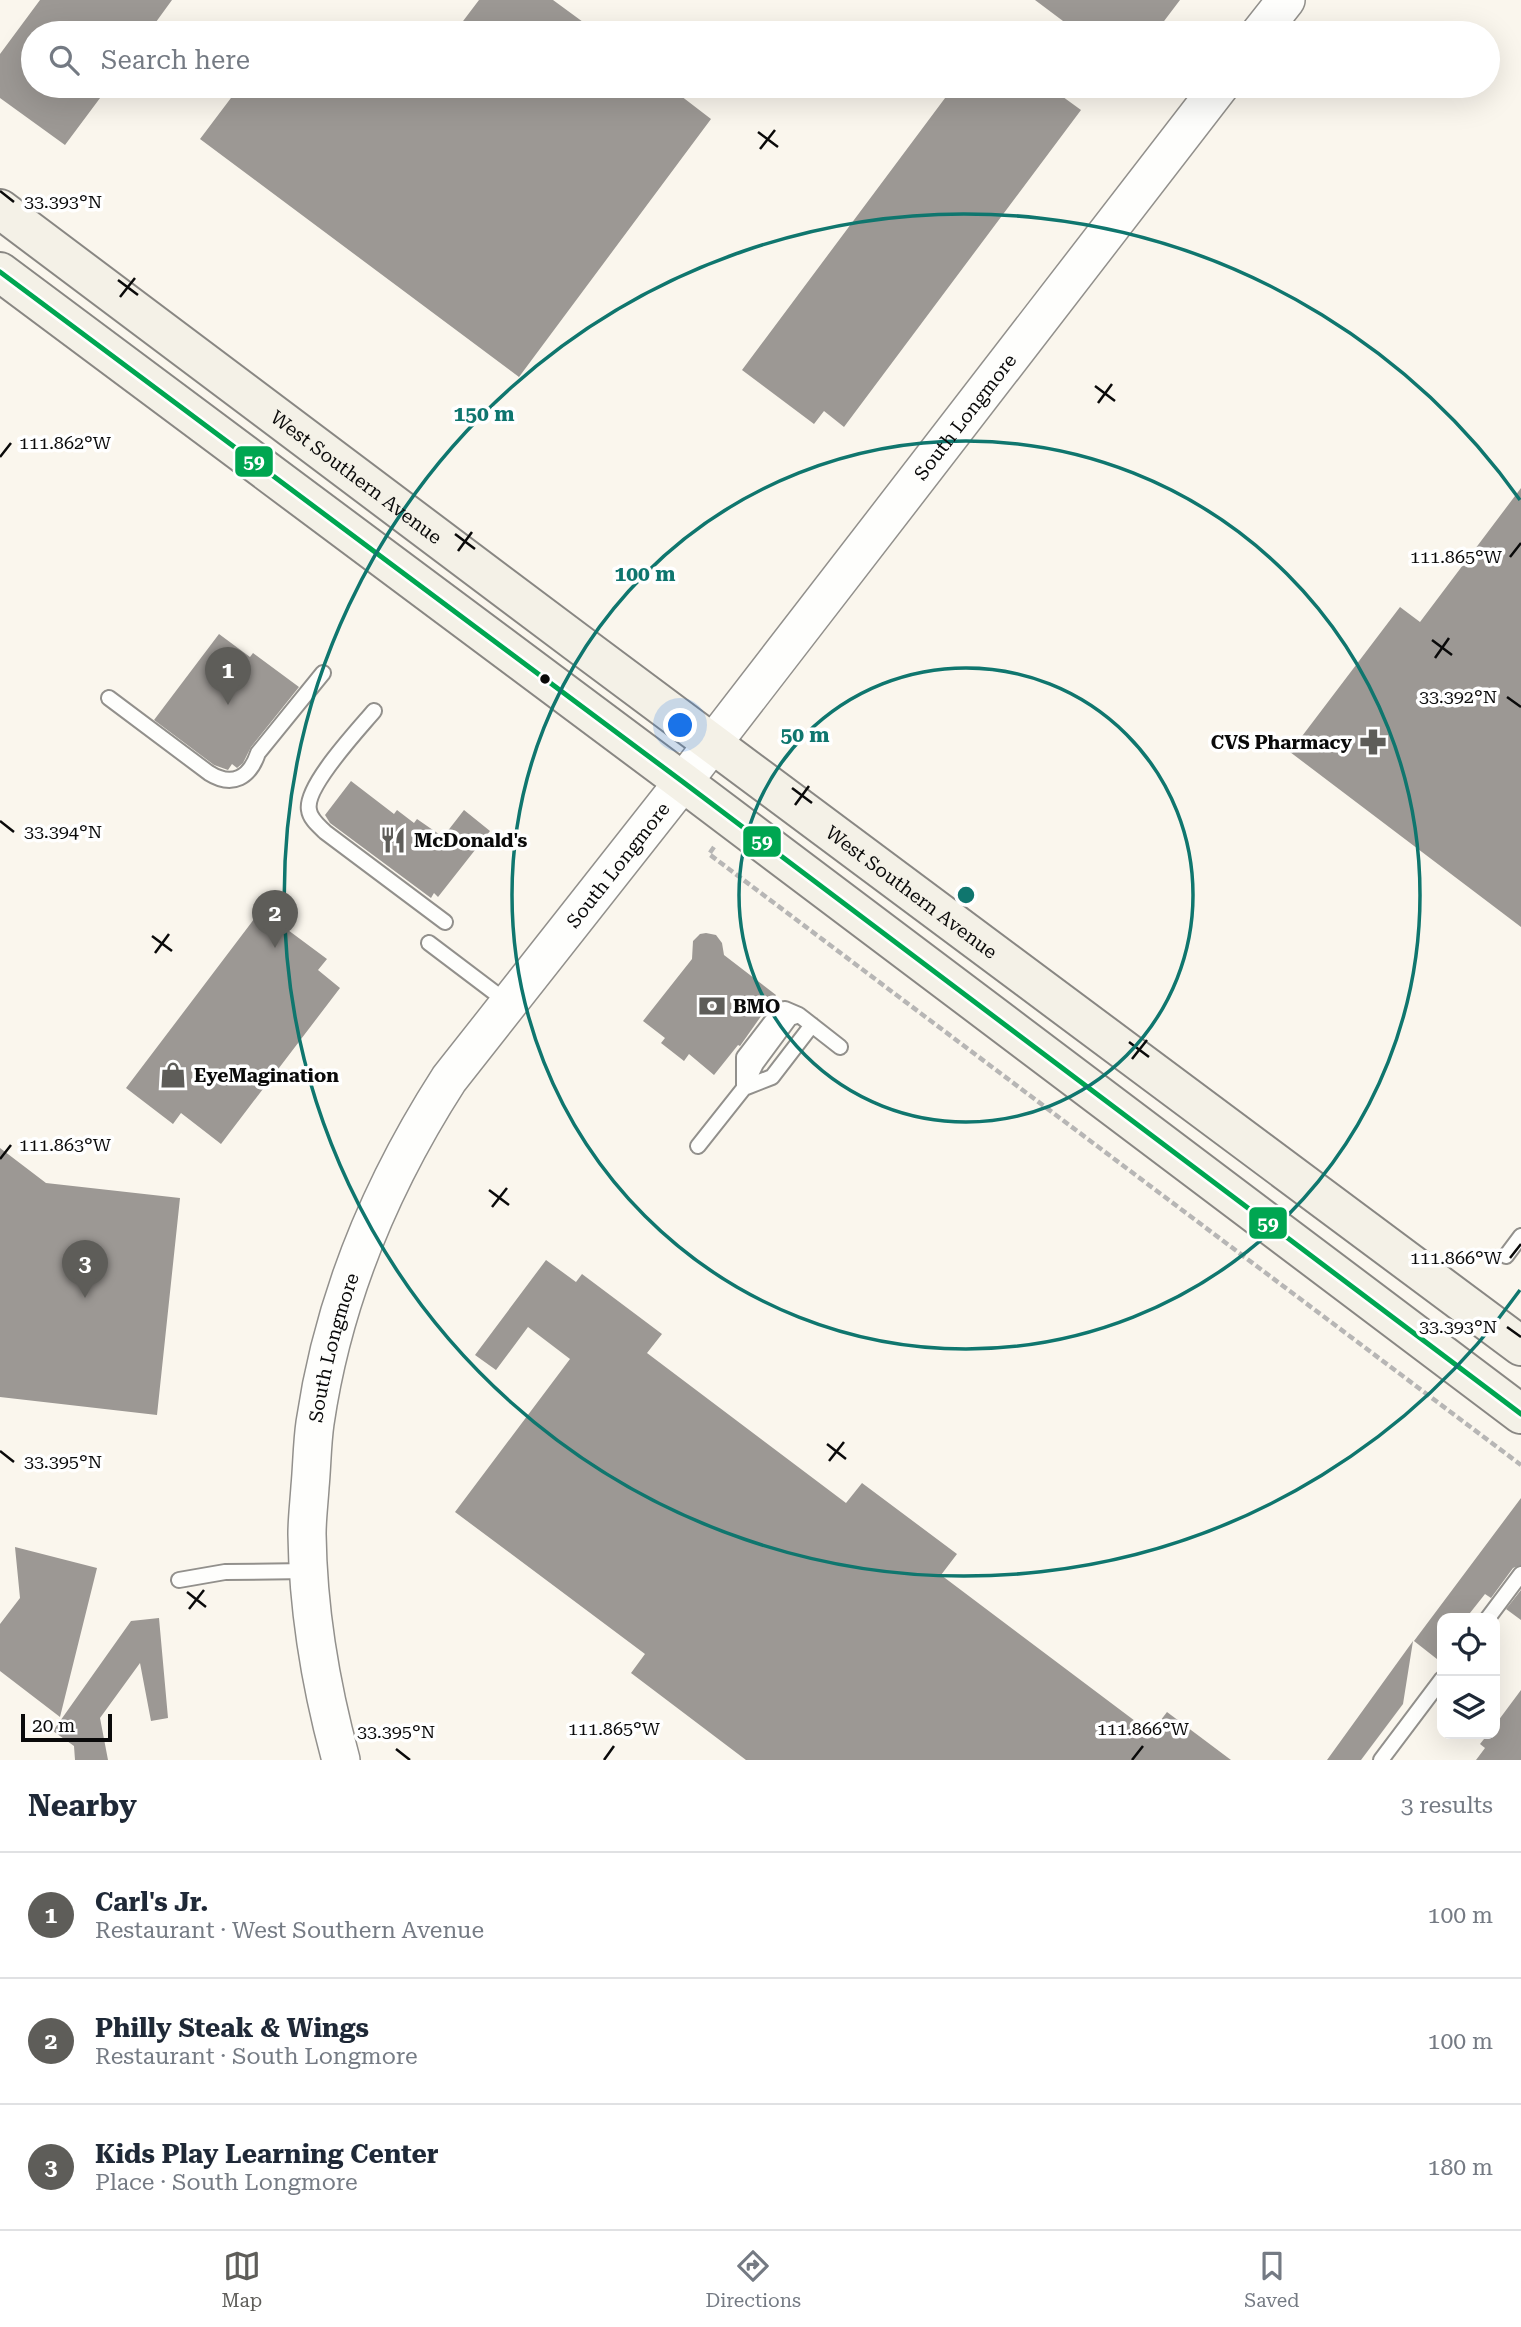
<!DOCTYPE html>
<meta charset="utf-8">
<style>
body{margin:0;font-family:"Roboto Serif",serif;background:#f2f2f3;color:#1f2937}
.controls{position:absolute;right:21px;bottom:21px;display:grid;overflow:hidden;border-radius:14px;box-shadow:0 7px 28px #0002}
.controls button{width:63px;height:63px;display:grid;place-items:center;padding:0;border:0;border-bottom:2px solid #e0e1e3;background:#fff;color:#1f2937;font:35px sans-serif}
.scale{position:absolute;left:21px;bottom:18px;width:91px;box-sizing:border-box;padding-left:7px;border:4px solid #0a0a0a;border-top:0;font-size:19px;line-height:24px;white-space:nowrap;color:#0a0a0a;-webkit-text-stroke:5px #fff;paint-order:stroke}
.you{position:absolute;left:681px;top:726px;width:24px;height:24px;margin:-18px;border:5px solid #fff;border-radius:50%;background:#1a73e8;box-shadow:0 0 0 10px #1a73e833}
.badge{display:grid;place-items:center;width:46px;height:46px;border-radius:50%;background:#5e5d59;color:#fff;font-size:23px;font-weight:700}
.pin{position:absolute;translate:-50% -58px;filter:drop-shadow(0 2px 4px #0008)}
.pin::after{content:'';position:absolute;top:37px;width:24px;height:21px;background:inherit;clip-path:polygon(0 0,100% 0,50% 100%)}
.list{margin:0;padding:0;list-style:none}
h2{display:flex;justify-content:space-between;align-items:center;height:91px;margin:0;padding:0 28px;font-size:30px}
h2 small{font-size:23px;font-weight:400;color:#747a83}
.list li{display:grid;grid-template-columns:46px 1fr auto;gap:21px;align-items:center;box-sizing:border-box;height:126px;padding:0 28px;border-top:2px solid #e0e1e3}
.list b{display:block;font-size:26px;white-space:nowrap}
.list p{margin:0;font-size:23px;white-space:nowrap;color:#747a83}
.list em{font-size:23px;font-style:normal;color:#747a83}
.icon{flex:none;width:38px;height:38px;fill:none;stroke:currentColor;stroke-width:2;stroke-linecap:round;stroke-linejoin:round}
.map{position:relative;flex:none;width:1521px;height:1760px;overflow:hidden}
.search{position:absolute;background:#fff;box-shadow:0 7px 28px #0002;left:21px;right:21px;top:21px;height:77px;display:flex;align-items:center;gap:18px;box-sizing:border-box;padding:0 24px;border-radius:38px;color:#747a83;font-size:26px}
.sheet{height:469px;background:#fff}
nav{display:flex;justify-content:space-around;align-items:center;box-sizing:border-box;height:98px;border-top:2px solid #e0e1e3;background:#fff;font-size:19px;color:#747a83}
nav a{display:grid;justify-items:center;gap:4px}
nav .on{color:#5e5d59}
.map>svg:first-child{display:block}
.building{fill:#9c9894}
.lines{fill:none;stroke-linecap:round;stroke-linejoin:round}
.service-casing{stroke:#92908c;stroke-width:18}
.tertiary-casing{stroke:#92908c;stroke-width:40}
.secondary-casing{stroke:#898783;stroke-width:42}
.path{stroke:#b7b6b5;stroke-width:4.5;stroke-dasharray:7 3.5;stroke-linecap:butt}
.service{stroke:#fefefc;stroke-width:14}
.tertiary{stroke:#fefefc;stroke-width:37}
.secondary{stroke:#f4f1e7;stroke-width:38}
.bus-1-casing{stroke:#fff;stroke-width:10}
.bus-1{stroke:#00a651;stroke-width:5}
.ticks{fill:none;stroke:#0a0a0a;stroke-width:2.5}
.ring{fill:none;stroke:#0f766e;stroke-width:3.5}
.bus-dot{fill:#0a0a0a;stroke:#fff;stroke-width:2.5}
.labels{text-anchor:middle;stroke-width:7;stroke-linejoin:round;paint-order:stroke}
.street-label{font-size:19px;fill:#0a0a0a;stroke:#fff}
.poi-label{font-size:19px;font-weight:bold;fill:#0a0a0a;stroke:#fff;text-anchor:start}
.ticks-label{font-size:18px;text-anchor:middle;fill:#0a0a0a;stroke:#fff;stroke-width:7;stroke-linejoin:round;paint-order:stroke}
.centre{fill:#0f766e;stroke:#fff;stroke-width:3.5}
.ring-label{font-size:21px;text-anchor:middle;font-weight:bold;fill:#0f766e;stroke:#fff;stroke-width:7;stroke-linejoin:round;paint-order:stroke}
.line-badge{stroke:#fff;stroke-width:2.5}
.badge-label{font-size:19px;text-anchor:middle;font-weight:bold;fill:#fff}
</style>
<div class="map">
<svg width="1521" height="1760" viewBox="0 0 1521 1760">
<rect width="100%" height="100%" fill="#faf6ed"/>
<path class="building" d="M 40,0 L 172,0 L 148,33 L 33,33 L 33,86 L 109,86 L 65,145 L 0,98 L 0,54 Z
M 479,0 L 553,0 L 598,33 L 454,33 Z
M 1035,0 L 1180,0 L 1155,33 L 1079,33 Z
M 240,86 L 668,86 L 711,119 L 519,377 L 200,139 Z
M 954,86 L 1048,86 L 1081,110 L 844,427 L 824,411 L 814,424 L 742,370 Z
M 1521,488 L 1521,927 L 1290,752 L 1400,607 L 1420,622 Z
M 219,634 L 250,657 L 253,653 L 299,687 L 251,747 L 243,763 L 237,768 L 232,764 L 228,770 L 214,765 L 154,720 Z
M 351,781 L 394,814 L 397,810 L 414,823 L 417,819 L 443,837 L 464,810 L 490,831 L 438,897 L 434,893 L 431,898 L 330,823 L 325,815 Z
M 261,910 L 327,959 L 318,970 L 340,988 L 221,1144 L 181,1113 L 173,1124 L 126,1088 Z
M 706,933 L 716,935 L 722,943 L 724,955 L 776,995 L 740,1046 L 738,1045 L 714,1075 L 689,1054 L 684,1061 L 661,1043 L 665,1038 L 643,1021 L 692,959 L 693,941 L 700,934 Z
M 0,1148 L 46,1183 L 180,1198 L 157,1415 L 0,1397 Z
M 546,1260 L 576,1282 L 582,1274 L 662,1334 L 647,1353 L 846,1503 L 862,1483 L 957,1554 L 941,1575 L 1151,1733 L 1167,1712 L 1231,1760 L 746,1760 L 631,1673 L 645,1654 L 455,1512 L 570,1359 L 528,1327 L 496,1370 L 475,1355 Z
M 1521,1498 L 1521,1565 L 1513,1568 L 1491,1598 L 1485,1594 L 1466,1618 L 1442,1618 L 1442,1663 L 1414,1641 Z
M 15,1547 L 97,1568 L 60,1717 L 0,1671 L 0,1624 L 20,1598 Z
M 1521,1590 L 1521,1620 L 1506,1609 Z
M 159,1618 L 168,1718 L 151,1721 L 140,1663 L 100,1718 L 108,1760 L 75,1760 L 74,1746 L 53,1731 L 131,1621 Z
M 1413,1641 L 1403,1704 L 1361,1760 L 1327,1760 Z
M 1521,1690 L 1521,1760 L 1476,1760 L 1485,1748 L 1480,1744 L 1488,1734 L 1495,1734 L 1495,1725 Z"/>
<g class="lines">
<g class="service-casing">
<path id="service" d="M 109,698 L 209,773 C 233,788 250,777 258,753 L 323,673
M 374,711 C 359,729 304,787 309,810 C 310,819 319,826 325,832 L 445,922
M 429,943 L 507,1002
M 799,1015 L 785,1009 L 777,1014 L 744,1057 L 744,1088 L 772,1077 L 812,1025
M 698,1146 L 744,1088 L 756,1064 L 790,1018 L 799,1015 L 840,1047
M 1506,1256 L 1521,1236
M 179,1580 L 225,1572 L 308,1571
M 1488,1618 L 1521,1574
M 1381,1760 L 1442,1679"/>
</g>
<g class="tertiary-casing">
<g id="tertiary">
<path d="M 1260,33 L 1286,0"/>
<path id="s1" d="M 341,1760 C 321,1687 308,1610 307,1534 C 307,1519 309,1503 310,1487 C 312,1466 312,1444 315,1423 C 333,1300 382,1183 449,1079 L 683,782 L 1220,86"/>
</g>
</g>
<g class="secondary-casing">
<g id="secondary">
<path id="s2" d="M 0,209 L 575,641 L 1521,1346"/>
<path d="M 0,272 L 683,782 L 1521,1414"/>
</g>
</g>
<path class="path" d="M 714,847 L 709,854 L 1521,1465"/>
<use href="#service" class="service"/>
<use href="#tertiary" class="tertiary"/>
<use href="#secondary" class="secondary"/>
<g class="bus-1-casing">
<path id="bus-1" d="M 0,272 L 683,782 L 1521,1414"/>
</g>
<use href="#bus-1" class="bus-1"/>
</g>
<path class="ticks" d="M 758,132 L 778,147M 760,149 L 775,130M 0,191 L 14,202M 118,280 L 138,295M 120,297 L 135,278M 1095,386 L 1115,401M 1098,403 L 1112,384M 0,457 L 11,443M 455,534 L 475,549M 458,551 L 472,532M 1510,557 L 1521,543M 1432,640 L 1452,655M 1435,658 L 1449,638M 1507,697 L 1521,707M 792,788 L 812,803M 795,805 L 809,786M 0,821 L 14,832M 152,936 L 172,951M 155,953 L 169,934M 1129,1042 L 1149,1057M 1132,1059 L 1147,1040M 0,1159 L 11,1145M 489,1190 L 509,1205M 492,1207 L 507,1188M 1510,1258 L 1521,1244M 1507,1327 L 1521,1337M 827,1444 L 846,1459M 0,1451 L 14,1462M 829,1461 L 844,1442M 187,1592 L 206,1607M 189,1609 L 204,1590M 396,1749 L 410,1760M 604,1760 L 614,1746M 1132,1760 L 1143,1746"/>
<g class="ring">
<circle cx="966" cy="895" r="227"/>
<circle cx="966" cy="895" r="454"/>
<path d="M1520 1290A681 681 0 1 1 1520 500"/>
</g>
<defs>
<g id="pharmacy-bare" transform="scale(2.1)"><path d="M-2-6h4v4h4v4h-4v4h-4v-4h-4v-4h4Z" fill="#5e5d59" stroke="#fff" stroke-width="2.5" paint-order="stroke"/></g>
<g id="restaurant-bare" transform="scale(2.1)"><path d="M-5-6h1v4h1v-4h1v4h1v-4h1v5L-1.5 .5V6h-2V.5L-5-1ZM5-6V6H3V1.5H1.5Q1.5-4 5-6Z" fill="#5e5d59" stroke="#fff" stroke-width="2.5" paint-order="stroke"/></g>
<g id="bank-bare" transform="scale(2.1)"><path d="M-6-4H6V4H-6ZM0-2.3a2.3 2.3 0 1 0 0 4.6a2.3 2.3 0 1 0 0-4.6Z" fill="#5e5d59" stroke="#fff" stroke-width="2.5" paint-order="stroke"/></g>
<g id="shop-bare" transform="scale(2.1)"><path d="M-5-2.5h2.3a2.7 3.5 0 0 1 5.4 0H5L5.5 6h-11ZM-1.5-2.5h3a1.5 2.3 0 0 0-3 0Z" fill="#5e5d59" stroke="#fff" stroke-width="2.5" paint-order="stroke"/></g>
</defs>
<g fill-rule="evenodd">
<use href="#pharmacy-bare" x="1373" y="742"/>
<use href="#restaurant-bare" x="393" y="840"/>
<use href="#bank-bare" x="712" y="1006"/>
<use href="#shop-bare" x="173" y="1075"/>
</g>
<circle class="bus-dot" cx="545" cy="679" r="6"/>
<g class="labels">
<g class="street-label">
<text dy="7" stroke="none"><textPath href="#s1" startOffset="1552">South Longmore</textPath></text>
<text dy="7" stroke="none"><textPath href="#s2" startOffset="446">West Southern Avenue</textPath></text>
<text dy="7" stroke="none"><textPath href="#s1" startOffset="985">South Longmore</textPath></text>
<text dy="7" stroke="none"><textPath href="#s2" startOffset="1139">West Southern Avenue</textPath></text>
<text dy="7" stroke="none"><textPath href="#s1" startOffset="418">South Longmore</textPath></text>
</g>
<g class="poi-label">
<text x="1352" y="749" text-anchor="end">CVS Pharmacy</text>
<text x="414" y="847">McDonald's</text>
<text x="733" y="1013">BMO</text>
<text x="194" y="1082">EyeMagination</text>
</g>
</g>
<g class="ticks-label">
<text x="63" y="208">33.393°N</text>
<text x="65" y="449">111.862°W</text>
<text x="1456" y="563">111.865°W</text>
<text x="1458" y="703">33.392°N</text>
<text x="63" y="838">33.394°N</text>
<text x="65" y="1151">111.863°W</text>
<text x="1456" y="1264">111.866°W</text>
<text x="1458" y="1333">33.393°N</text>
<text x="63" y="1468">33.395°N</text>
<text x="614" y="1735">111.865°W</text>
<text x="1143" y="1735">111.866°W</text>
<text x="396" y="1738">33.395°N</text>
</g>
<circle cx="966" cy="895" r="10" class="centre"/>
<g class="ring-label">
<text x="484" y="421">150 m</text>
<text x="645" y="581">100 m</text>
<text x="805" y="742">50 m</text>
</g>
<g class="line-badge">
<rect x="234" y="445" width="40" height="33" rx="7" fill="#00a651"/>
<rect x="742" y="825" width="40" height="33" rx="7" fill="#00a651"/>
<rect x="1248" y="1206" width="40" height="34" rx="7" fill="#00a651"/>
</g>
<g class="badge-label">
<text x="254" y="468">59</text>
<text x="762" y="848">59</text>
<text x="1268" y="1230">59</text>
</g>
</svg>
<div class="controls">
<button><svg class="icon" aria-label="locate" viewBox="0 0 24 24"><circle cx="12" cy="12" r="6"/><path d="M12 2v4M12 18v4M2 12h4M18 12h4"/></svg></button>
<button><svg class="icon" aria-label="layers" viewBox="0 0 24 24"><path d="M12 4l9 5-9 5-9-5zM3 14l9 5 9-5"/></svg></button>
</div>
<div class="scale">20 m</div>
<div class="you"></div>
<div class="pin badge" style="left:228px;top:705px">1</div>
<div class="pin badge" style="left:275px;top:948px">2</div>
<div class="pin badge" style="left:85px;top:1298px">3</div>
<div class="search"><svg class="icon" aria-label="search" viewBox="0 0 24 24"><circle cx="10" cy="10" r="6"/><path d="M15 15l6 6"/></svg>Search here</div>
</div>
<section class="sheet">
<h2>Nearby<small>3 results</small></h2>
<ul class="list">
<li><span class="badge">1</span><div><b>Carl's Jr.</b><p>Restaurant · West Southern Avenue</p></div><em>100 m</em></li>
<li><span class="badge">2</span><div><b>Philly Steak &amp; Wings</b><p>Restaurant · South Longmore</p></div><em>100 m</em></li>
<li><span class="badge">3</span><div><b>Kids Play Learning Center</b><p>Place · South Longmore</p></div><em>180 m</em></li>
</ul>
</section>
<nav>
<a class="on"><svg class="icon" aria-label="map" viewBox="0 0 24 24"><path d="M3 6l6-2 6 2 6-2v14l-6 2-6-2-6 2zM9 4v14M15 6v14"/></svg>Map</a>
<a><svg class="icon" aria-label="directions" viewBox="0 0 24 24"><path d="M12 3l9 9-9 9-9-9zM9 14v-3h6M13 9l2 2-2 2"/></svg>Directions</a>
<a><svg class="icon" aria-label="saved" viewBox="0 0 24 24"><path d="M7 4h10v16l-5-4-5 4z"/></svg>Saved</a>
</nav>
